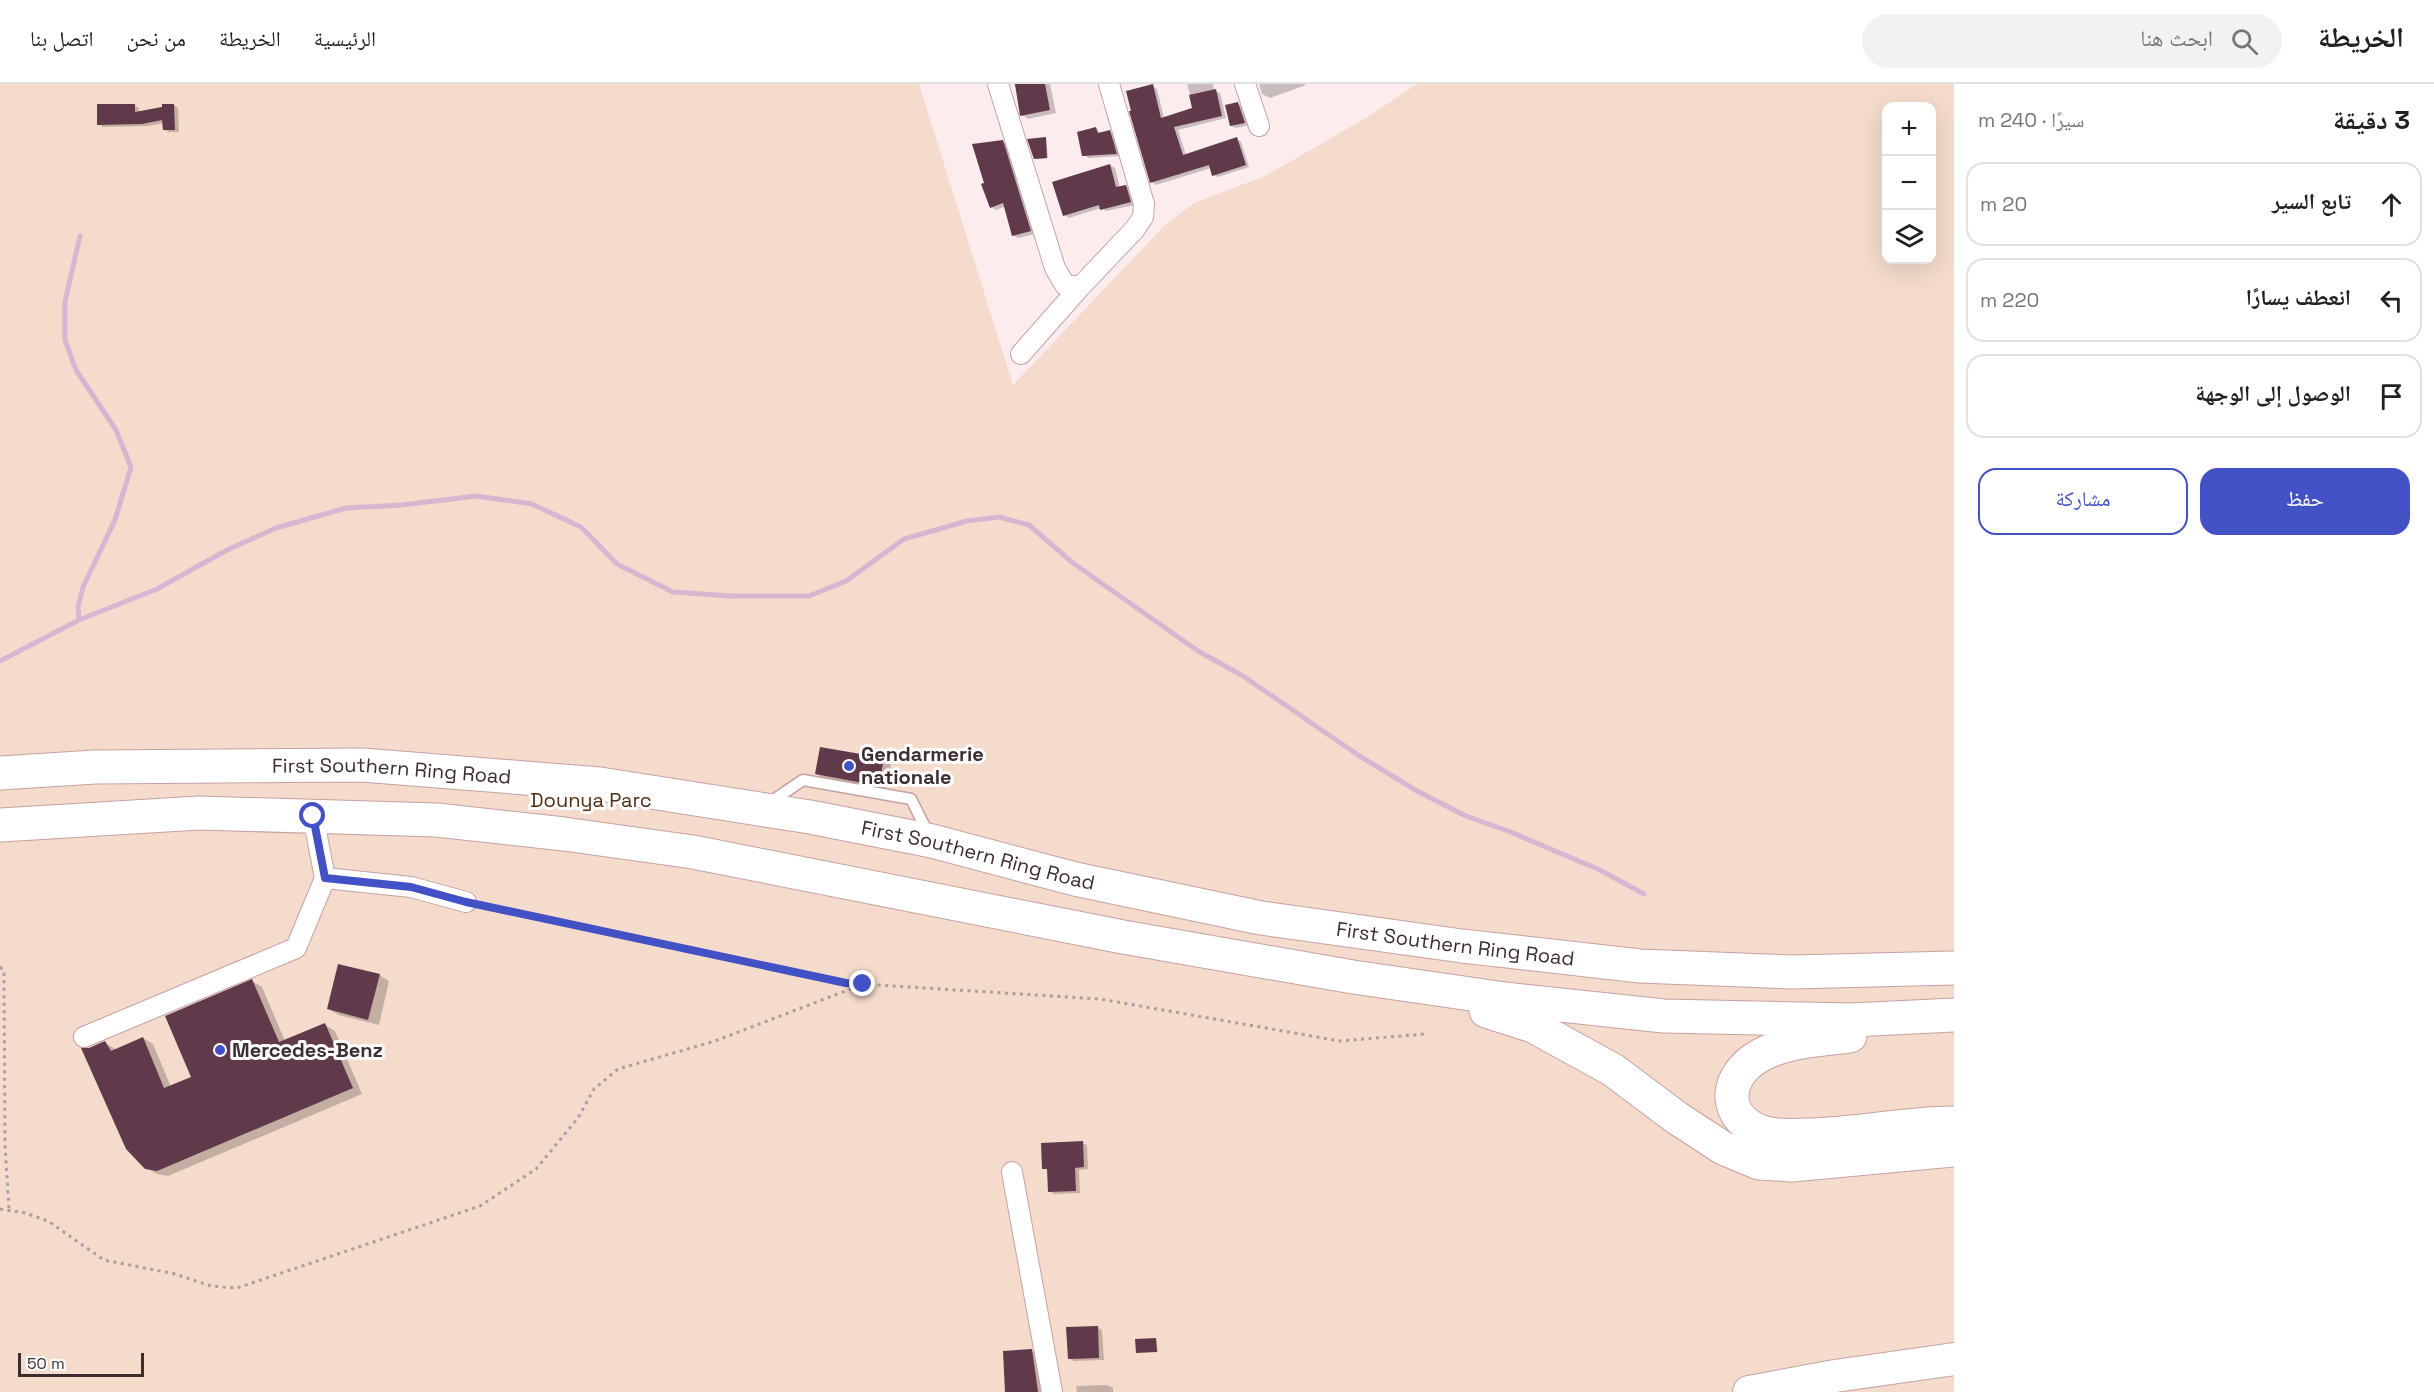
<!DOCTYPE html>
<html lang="ar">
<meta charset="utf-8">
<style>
body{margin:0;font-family:"Space Grotesk","Noto Naskh Arabic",sans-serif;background:#f2f2f2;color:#202124;direction:rtl}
.controls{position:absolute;right:18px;top:18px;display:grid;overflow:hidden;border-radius:12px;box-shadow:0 6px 24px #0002}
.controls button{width:54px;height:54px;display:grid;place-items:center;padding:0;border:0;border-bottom:2px solid #e0e0e0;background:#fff;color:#202124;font:30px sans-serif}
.scale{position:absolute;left:18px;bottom:15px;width:126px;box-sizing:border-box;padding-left:6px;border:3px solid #3c2d2e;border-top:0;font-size:16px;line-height:21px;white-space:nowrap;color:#3c2d2e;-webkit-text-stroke:4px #fefefe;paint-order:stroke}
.stop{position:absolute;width:18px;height:18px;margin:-14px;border:4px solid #4251c5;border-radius:50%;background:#fff}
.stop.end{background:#4251c5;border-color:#fff;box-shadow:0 2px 6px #0008}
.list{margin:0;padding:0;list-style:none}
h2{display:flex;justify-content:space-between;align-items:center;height:78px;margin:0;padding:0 24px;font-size:26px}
h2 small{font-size:20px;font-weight:400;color:#757577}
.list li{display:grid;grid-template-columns:39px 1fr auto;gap:18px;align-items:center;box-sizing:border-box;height:84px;margin:0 12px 12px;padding:0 12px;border:2px solid #e0e0e0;border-radius:18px}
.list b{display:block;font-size:22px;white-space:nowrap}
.list em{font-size:20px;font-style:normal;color:#757577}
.actions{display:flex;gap:12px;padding:18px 24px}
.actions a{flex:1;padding:14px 0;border:2px solid #4251c5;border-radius:18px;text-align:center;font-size:21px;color:#4251c5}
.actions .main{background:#4251c5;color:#fff}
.icon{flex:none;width:33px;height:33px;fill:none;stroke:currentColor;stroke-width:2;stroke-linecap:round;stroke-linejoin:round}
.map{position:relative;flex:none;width:1954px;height:1308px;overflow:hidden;direction:ltr}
header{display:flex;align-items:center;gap:36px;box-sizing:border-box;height:84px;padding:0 30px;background:#fff;border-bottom:2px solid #e0e0e0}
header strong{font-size:28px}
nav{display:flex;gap:33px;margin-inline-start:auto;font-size:21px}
.search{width:420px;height:54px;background:#f2f2f2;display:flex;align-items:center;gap:15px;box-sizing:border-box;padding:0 21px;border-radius:33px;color:#757577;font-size:22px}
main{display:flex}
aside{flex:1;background:#fff}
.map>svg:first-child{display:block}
.green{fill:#f4dbcb;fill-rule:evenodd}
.shadow{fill:#0003}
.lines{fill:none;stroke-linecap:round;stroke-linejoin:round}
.stream{stroke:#dab5d2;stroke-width:5}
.building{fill:#603a4a}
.lane-casing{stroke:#c6a1a3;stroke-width:13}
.street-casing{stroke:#c6a1a3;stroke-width:22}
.primary-casing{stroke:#c6a1a3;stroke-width:34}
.highway-casing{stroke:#c6a1a3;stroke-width:35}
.path{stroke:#ad9d9e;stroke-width:3;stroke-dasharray:3 4.5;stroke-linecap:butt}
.lane{stroke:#fff;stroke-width:10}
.street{stroke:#fff;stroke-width:20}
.primary{stroke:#fff;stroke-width:32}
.highway{stroke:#fff;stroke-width:33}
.route{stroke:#4251c5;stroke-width:8}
.poi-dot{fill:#4251c5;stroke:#fefefe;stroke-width:2}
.labels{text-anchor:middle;stroke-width:6;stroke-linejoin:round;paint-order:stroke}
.poi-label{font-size:20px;font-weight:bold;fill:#3c2d2e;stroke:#fefefe;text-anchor:start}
.street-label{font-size:20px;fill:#3c2d2e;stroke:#fefefe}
.park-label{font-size:20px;fill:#512c0d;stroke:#fefefe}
</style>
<header>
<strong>الخريطة</strong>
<div class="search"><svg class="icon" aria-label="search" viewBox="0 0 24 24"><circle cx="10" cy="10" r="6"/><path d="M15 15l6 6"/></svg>ابحث هنا</div>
<nav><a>الرئيسية</a><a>الخريطة</a><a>من نحن</a><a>اتصل بنا</a></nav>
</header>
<main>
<aside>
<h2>3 دقيقة<small>سيرًا · 240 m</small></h2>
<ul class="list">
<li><svg class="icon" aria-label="ahead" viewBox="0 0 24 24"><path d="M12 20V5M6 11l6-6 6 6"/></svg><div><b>تابع السير</b></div><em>20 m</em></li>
<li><svg class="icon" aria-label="left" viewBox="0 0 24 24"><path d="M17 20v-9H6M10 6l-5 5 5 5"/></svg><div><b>انعطف يسارًا</b></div><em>220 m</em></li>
<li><svg class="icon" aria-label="arrive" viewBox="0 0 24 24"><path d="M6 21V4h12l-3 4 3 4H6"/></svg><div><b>الوصول إلى الوجهة</b></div></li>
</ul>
<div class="actions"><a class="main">حفظ</a><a>مشاركة</a></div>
</aside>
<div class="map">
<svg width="1954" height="1308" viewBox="0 0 1954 1308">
<rect width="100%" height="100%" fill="#fceced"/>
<path class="green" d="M 0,0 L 919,0 L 1013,301 L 1165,141 L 1194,119 L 1265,92 L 1366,34 L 1417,0 L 1954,0 L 1954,1308 L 0,1308 ZM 1886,22 L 1932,22 L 1932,176 L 1886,176 Z"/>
<path class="shadow" d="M 1014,0 L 1050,0 L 1056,29 L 1028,35 L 1022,31 L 1022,20 Z
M 1187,0 L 1213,0 L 1214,7 L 1220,9 L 1226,34 L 1178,46 L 1186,71 L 1237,55 L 1241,58 L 1249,83 L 1218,93 L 1213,91 L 1211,84 L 1156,101 L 1152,98 L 1152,2 L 1157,5 L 1164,34 L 1194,25 Z
M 1259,0 L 1305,0 L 1306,1 L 1270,14 L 1262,10 Z
M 1238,20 L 1243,22 L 1249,41 L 1236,44 L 1231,42 Z
M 134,21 L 139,24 L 139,29 L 174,21 L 178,24 L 179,48 L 169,48 L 164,46 L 164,39 L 148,42 L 103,43 L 99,40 Z
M 1096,45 L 1101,50 L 1110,48 L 1114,50 L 1121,72 L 1089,74 L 1084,71 Z
M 1046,55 L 1048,74 L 1037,75 L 1035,74 Z
M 1002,58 L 1007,60 L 1035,150 L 1018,154 L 1013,151 L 1006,122 L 996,126 L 991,123 Z
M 1110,81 L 1115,84 L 1120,104 L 1126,102 L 1130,105 L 1135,121 L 1106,127 L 1101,124 L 1069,134 L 1065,131 Z
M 883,676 L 891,680 L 886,705 L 824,694 L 816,690 Z
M 379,891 L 389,897 L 379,941 L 339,931 L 328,925 Z
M 252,897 L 262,903 L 285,957 L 325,941 L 335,947 L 362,1010 L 168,1092 L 157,1090 L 146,1084 L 89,966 L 105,959 L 117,966 L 143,954 L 153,960 L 171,1003 L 193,994 Z
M 1082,1059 L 1087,1061 L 1088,1085 L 1079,1086 L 1080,1109 L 1054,1110 L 1050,1107 L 1049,1087 L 1044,1084 Z
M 1097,1243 L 1102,1246 L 1104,1276 L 1074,1277 L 1069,1274 Z
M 1156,1255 L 1158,1268 L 1137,1268 Z
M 1032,1267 L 1037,1270 L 1043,1308 L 1006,1308 Z
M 1107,1301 L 1113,1304 L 1113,1308 L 1077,1308 L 1076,1302 Z"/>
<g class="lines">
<path class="stream" d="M 79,536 L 78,523 L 83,503 L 115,436 L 131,383 L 116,346 L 76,286 L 65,256 L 65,218 L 80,152
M 0,577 L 79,536 L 157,505 L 227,466 L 276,444 L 346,424 L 402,421 L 476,412 L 532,420 L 581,443 L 617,480 L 673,508 L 730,512 L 809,512 L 846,497 L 904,455 L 967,437 L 999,433 L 1029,441 L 1073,479 L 1198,567 L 1243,592 L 1358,671 L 1417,707 L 1466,732 L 1508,747 L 1600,786 L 1644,810"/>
</g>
<path class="building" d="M 1015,0 L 1045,0 L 1050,26 L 1020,32 Z
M 1153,0 L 1161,34 L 1192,24 L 1189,11 L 1216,5 L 1222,32 L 1174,43 L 1183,71 L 1237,53 L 1246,81 L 1212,92 L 1209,81 L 1150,99 L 1129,27 L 1131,27 L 1126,7 Z
M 1238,18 L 1245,39 L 1230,42 L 1225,21 Z
M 97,20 L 135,20 L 135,28 L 162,23 L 162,20 L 174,20 L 175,46 L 163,46 L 162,36 L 142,40 L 97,41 Z
M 1096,43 L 1098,49 L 1110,46 L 1117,70 L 1082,72 L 1077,48 Z
M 1046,53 L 1047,74 L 1034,75 L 1027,55 Z
M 1003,56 L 1031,147 L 1012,152 L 1003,119 L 990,124 L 981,100 L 984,99 L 972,60 Z
M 1110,80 L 1116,103 L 1126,101 L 1131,118 L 1100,126 L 1099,121 L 1063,132 L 1052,98 Z
M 820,663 L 884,674 L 879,702 L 815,690 Z
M 338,880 L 380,890 L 368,936 L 327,925 Z
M 252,895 L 279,958 L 325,939 L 353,1004 L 157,1087 L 145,1085 L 126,1065 L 81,964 L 89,964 L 105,957 L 111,967 L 143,953 L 164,1004 L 191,993 L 165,932 Z
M 1083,1057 L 1084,1083 L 1075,1084 L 1076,1107 L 1048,1108 L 1047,1085 L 1042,1085 L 1041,1059 Z
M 1098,1242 L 1099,1274 L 1068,1275 L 1066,1243 Z
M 1156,1254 L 1157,1268 L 1136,1269 L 1135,1255 Z
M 1032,1265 L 1038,1308 L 1005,1308 L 1003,1267 Z"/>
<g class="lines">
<g class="lane-casing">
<path id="lane" d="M 769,719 L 803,696 L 911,715 L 929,751"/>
</g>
<g class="street-casing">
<path id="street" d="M 998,0 L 1055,184 L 1065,201 L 1080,203
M 1245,0 L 1259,42
M 1021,270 L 1080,203 L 1135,145 L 1143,133 L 1144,120 L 1109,0
M 325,794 L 411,803 L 466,818
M 84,953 L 296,864 L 325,794 L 313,732
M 1012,1088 L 1052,1308"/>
</g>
<g class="primary-casing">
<path id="primary" d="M 1749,1308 L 1835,1292 L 1954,1275"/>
</g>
<g class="highway-casing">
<g id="highway">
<path id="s1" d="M 0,689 L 95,683 L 362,681 L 600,700 L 810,733 L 932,757 L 1075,795 L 1261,834 L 1462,862 L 1640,882 L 1792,888 L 1954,884"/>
<path d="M 0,741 L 199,729 L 437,736 L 564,750 L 693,768 L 1123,853 L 1353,893 L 1505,915 L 1664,932 L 1852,936 L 1954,931"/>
<path d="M 1486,927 L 1533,942 L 1613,986 L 1677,1034 L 1723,1064 L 1759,1079 L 1792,1081 L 1954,1066"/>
<path d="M 1850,952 C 1821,956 1787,957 1761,971 C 1716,996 1725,1045 1776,1051 C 1787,1052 1798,1051 1808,1051 C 1857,1050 1905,1039 1954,1039"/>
</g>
</g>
<path class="path" d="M 481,821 L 846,899 L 1100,915 L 1340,957 L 1424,950
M 0,883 L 4,887 L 5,1061 L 9,1125
M 0,1125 L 25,1129 L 48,1137 L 104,1176 L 175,1190 L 211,1202 L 237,1204 L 480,1122 L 536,1085 L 578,1034 L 594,1005 L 618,985 L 715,957 L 861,901"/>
<use href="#lane" class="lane"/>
<use href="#street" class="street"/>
<use href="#primary" class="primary"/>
<use href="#highway" class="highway"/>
</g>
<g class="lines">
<path class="route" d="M 313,732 L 325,794 L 411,803 L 466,818 L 846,899 L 863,900"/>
</g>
<g class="poi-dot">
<circle cx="849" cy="682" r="6"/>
<circle cx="220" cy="966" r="6"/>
</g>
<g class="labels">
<g class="poi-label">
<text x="861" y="677">Gendarmerie<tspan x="861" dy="23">nationale</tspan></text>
<text x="232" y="973">Mercedes-Benz</text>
</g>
<g class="street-label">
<text dy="7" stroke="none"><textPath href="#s1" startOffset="392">First Southern Ring Road</textPath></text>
<text dy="7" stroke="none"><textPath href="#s1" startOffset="986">First Southern Ring Road</textPath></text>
<text dy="7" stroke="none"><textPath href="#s1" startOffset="1472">First Southern Ring Road</textPath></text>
</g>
<g class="park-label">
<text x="591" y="723">Dounya Parc</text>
</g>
</g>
</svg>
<div class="controls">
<button>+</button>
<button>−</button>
<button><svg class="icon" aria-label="layers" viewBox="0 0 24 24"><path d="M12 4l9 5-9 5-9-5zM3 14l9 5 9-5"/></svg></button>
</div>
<div class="scale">50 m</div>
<div class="stop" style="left:313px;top:732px"></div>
<div class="stop end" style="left:863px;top:900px"></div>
</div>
</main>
